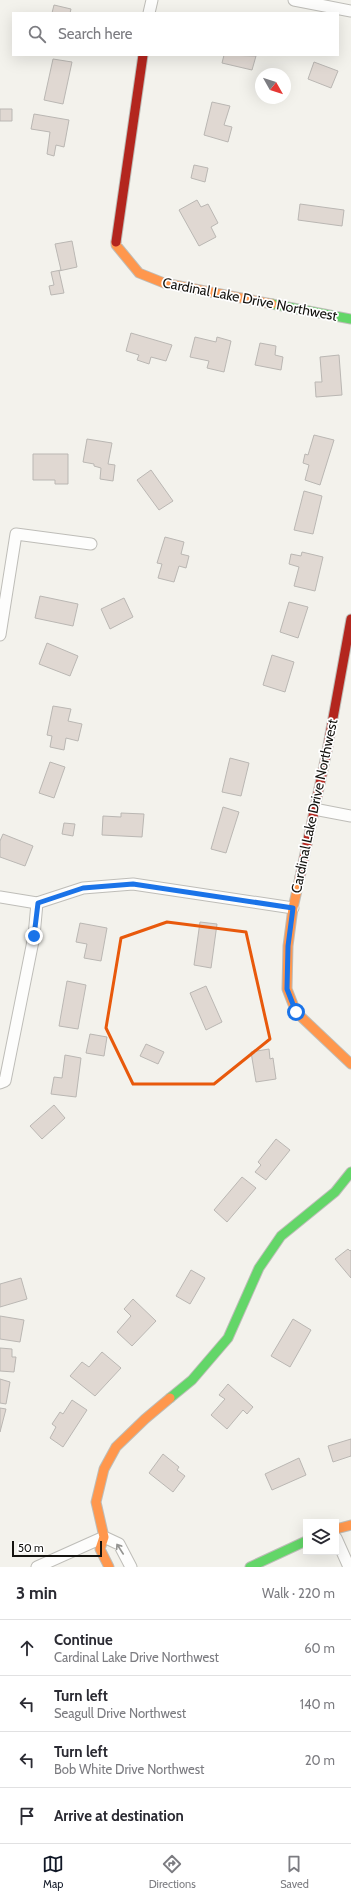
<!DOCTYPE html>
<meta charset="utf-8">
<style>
body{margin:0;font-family:Cabin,sans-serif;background:#f2f2f3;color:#2b2b33}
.controls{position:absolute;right:12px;bottom:12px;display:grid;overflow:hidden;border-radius:0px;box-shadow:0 4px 16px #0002}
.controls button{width:36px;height:36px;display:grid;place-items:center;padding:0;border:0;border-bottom:1px solid #e1e1e2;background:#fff;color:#2b2b33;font:20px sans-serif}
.compass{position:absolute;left:255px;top:68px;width:36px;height:36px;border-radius:50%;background:#fff;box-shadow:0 4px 16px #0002;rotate:129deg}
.scale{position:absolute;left:12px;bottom:10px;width:90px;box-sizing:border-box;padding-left:4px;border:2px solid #14130f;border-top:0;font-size:11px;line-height:14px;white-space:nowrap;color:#14130f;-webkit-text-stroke:3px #fff;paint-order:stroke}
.stop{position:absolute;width:12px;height:12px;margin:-9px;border:3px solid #1a73e8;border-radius:50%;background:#fff}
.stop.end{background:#1a73e8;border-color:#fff;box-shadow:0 1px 4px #0008}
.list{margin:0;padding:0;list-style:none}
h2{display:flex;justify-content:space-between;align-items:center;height:52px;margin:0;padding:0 16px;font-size:17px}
h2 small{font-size:13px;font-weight:400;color:#7c7c81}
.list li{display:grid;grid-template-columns:26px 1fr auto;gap:12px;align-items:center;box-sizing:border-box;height:56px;padding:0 16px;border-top:1px solid #e1e1e2}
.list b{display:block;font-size:15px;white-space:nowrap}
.list p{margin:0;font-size:13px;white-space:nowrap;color:#7c7c81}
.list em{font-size:13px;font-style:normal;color:#7c7c81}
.icon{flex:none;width:22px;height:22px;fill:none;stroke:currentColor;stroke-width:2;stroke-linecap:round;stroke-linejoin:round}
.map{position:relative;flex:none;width:351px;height:1567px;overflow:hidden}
.search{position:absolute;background:#fff;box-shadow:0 4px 16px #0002;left:12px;right:12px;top:12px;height:44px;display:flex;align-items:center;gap:10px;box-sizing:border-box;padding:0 14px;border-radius:0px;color:#7c7c81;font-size:15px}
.sheet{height:276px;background:#fff}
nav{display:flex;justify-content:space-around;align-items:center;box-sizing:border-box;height:56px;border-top:1px solid #e1e1e2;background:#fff;font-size:11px;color:#7c7c81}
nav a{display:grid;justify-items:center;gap:2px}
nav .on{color:#111827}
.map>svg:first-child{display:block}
.building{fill:#e0d8d2;stroke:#bab7b3}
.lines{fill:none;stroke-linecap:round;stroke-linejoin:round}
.street-casing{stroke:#bebdb8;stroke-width:13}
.fast-casing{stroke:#bebdb8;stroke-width:11}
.slow-casing{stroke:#bebdb8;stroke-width:11}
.jam-casing{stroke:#bebdb8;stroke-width:11}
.street{stroke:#fdfdfc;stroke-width:11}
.fast{stroke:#63d668;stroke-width:9}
.slow{stroke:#ff974d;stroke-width:9}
.jam{stroke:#b3261e;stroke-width:9}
.oneway{stroke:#949491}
.route{stroke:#1a73e8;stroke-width:5}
.marked{fill:none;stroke:#e8590c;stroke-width:3;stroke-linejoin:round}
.labels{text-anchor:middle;stroke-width:3.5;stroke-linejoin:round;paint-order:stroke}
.street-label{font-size:14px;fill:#14130f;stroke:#fff}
</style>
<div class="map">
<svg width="351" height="1567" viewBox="0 0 351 1567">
<rect width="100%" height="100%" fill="#f3f2ec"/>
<path class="building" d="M 54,5 L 71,9 L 70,13 L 52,13 Z
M 224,55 L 256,56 L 252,70 L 222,63 Z
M 53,59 L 72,62 L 63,104 L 44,100 Z
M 314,62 L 338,71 L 331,88 L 308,79 Z
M 212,102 L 230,106 L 224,125 L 232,127 L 228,142 L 204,135 Z
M 0,109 L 12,109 L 12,121 L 0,121 Z
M 34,114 L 69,120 L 64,147 L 56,145 L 54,156 L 47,154 L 50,132 L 31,129 Z
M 194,165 L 208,168 L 205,182 L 191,178 Z
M 197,200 L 201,207 L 208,204 L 218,223 L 211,227 L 216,237 L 199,246 L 179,210 Z
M 300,204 L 344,210 L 342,226 L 298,220 Z
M 72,241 L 77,267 L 59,271 L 64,293 L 51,295 L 49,286 L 54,285 L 51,272 L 61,270 L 55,244 Z
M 131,333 L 172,345 L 166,361 L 151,357 L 149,364 L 137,360 L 139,355 L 126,351 Z
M 195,337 L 216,342 L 217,337 L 231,341 L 224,372 L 207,368 L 209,361 L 190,357 Z
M 260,343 L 276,346 L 275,355 L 283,357 L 281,370 L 255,365 Z
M 339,355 L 342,395 L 316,397 L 315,382 L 322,382 L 320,357 Z
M 314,435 L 334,440 L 320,485 L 305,480 L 309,465 L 303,463 L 305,454 L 308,455 Z
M 87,439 L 112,443 L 108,464 L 115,465 L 113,481 L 100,479 L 101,468 L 94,466 L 94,464 L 83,462 Z
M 33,454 L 68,454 L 68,484 L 55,484 L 55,480 L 33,480 Z
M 151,470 L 173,501 L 159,510 L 137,480 Z
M 304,491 L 322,496 L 313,534 L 294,530 Z
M 165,537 L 184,542 L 181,554 L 189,556 L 186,568 L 179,566 L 174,582 L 158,578 L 162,564 L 157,563 Z
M 302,552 L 323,557 L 315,591 L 294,586 L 299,567 L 289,564 L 291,554 L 301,556 Z
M 40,596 L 78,604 L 73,626 L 35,618 Z
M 124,598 L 133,617 L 110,629 L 101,609 Z
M 289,602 L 308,607 L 298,638 L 280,632 Z
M 47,643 L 78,656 L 70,676 L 39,664 Z
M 272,655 L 294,662 L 285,692 L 263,685 Z
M 53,706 L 71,709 L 68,721 L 82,724 L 78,741 L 66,738 L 64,750 L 50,747 L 52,736 L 47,735 Z
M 230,758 L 249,763 L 241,796 L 222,792 Z
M 50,762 L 65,767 L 54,798 L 39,793 Z
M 223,807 L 239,812 L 226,853 L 211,849 Z
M 121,813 L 144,814 L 142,837 L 102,835 L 103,816 L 121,817 Z
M 64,823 L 75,824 L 73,836 L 62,834 Z
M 3,834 L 33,846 L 25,866 L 0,857 L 0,841 Z
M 200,922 L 217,924 L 211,968 L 194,965 Z
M 80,923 L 107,928 L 101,961 L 84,958 L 87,944 L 76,942 Z
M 67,981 L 86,985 L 78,1029 L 59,1026 Z
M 206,986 L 222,1022 L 206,1030 L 190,993 Z
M 90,1034 L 107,1037 L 104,1056 L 86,1053 Z
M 146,1044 L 164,1052 L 158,1064 L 140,1056 Z
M 269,1049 L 270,1059 L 273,1058 L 276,1079 L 256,1082 L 251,1052 Z
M 65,1055 L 81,1058 L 76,1097 L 51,1094 L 54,1077 L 62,1078 Z
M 54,1105 L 65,1118 L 42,1139 L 30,1126 Z
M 276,1139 L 290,1150 L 266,1180 L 255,1172 L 261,1165 L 258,1162 Z
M 242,1177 L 256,1188 L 227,1222 L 214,1210 Z
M 348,1249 L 350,1251 L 351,1250 L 351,1278 L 335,1259 Z
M 191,1270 L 205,1278 L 190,1304 L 176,1296 Z
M 21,1278 L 27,1299 L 0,1307 L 0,1284 Z
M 133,1299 L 156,1321 L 132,1346 L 117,1332 L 131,1316 L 124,1309 Z
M 0,1316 L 24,1320 L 20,1342 L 0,1339 Z
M 293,1319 L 311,1330 L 290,1367 L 271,1356 Z
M 0,1348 L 12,1349 L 12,1357 L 16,1357 L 14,1372 L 0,1371 Z
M 102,1352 L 121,1368 L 95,1396 L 70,1376 L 82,1362 L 89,1367 Z
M 0,1379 L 10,1382 L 6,1404 L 0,1403 Z
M 228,1384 L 253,1407 L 247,1414 L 243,1410 L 227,1429 L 211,1415 L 225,1399 L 219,1395 Z
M 72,1400 L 87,1410 L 63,1447 L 50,1438 L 56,1427 L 52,1424 L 60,1412 L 63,1414 Z
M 0,1408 L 6,1409 L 0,1432 Z
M 351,1439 L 351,1456 L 333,1462 L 328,1446 Z
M 163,1454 L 179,1467 L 177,1470 L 185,1476 L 173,1492 L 149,1473 Z
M 299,1458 L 306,1475 L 272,1490 L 265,1474 Z"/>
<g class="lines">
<g class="street-casing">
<path id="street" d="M 294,0 L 351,11
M 149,13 L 152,0
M 0,635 L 16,534 L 91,544
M 314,809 L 351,816
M 0,897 L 37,903 L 83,888 L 133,884 L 293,908
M 0,1083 L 5,1081 L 34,936 L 37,903
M 336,1538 L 349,1567
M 37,1567 L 104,1537 L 119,1544 L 131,1567"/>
</g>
<g class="fast-casing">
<path id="fast" d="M 272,304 L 351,319
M 170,1398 L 192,1380 L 228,1338 L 259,1268 L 281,1236 L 335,1192 L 351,1172
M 250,1567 L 306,1541"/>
</g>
<g class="slow-casing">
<path id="slow" d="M 116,242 L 116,245 L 139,273 L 164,283 L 272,304
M 300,877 L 293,908 L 288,946 L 287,989 L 296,1012 L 351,1064
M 336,1529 L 351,1525
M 109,1567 L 100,1549 L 104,1537 L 96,1502 L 104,1469 L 116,1447 L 145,1419 L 170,1398"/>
</g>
<g class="jam-casing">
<path id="jam" d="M 116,242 L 143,55
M 300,877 L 327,751 L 351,619"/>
</g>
<use href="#street" class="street"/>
<use href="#fast" class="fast"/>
<use href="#slow" class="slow"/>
<use href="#jam" class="jam"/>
</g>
<defs><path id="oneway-shaft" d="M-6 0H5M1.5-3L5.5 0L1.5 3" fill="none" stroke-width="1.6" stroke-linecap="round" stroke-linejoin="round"/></defs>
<use class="oneway" href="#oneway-shaft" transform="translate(120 1549) rotate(-123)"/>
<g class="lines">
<path class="route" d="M 34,936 L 38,903 L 83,888 L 133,884 L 293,908 L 288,946 L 287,989 L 296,1012"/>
</g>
<path class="marked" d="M 167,922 L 246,932 L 270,1039 L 214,1084 L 133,1084 L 106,1028 L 121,938 Z"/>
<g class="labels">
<g class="street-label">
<text transform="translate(250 299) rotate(11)" y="5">Cardinal Lake Drive Northwest</text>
<text transform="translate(314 806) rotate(-78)" y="5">Cardinal Lake Drive Northwest</text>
</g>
</g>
</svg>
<div class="controls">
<button><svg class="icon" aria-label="layers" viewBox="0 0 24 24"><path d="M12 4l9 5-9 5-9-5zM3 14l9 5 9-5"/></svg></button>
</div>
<svg class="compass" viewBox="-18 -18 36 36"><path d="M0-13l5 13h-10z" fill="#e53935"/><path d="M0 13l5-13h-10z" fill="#7c7c81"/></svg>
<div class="scale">50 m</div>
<div class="stop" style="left:296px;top:1012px"></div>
<div class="stop end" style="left:34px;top:936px"></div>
<div class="search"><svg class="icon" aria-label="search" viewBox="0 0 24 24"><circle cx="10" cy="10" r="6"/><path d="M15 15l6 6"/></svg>Search here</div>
</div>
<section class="sheet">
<h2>3 min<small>Walk · 220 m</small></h2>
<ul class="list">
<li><svg class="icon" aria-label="ahead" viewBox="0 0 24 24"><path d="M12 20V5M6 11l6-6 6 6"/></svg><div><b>Continue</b><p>Cardinal Lake Drive Northwest</p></div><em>60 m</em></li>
<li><svg class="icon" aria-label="left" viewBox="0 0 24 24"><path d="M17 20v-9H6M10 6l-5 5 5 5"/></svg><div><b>Turn left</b><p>Seagull Drive Northwest</p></div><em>140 m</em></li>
<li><svg class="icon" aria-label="left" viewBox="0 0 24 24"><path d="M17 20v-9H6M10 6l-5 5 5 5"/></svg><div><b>Turn left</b><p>Bob White Drive Northwest</p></div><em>20 m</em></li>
<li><svg class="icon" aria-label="arrive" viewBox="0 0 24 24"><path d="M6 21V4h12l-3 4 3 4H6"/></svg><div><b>Arrive at destination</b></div></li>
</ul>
</section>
<nav>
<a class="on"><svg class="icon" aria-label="map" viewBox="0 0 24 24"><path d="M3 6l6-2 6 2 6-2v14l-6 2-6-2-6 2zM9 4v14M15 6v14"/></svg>Map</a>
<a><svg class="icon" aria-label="directions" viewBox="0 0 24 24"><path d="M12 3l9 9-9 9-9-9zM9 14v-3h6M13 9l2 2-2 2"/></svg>Directions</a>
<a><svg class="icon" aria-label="saved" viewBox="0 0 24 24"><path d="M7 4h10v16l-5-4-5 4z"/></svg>Saved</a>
</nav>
